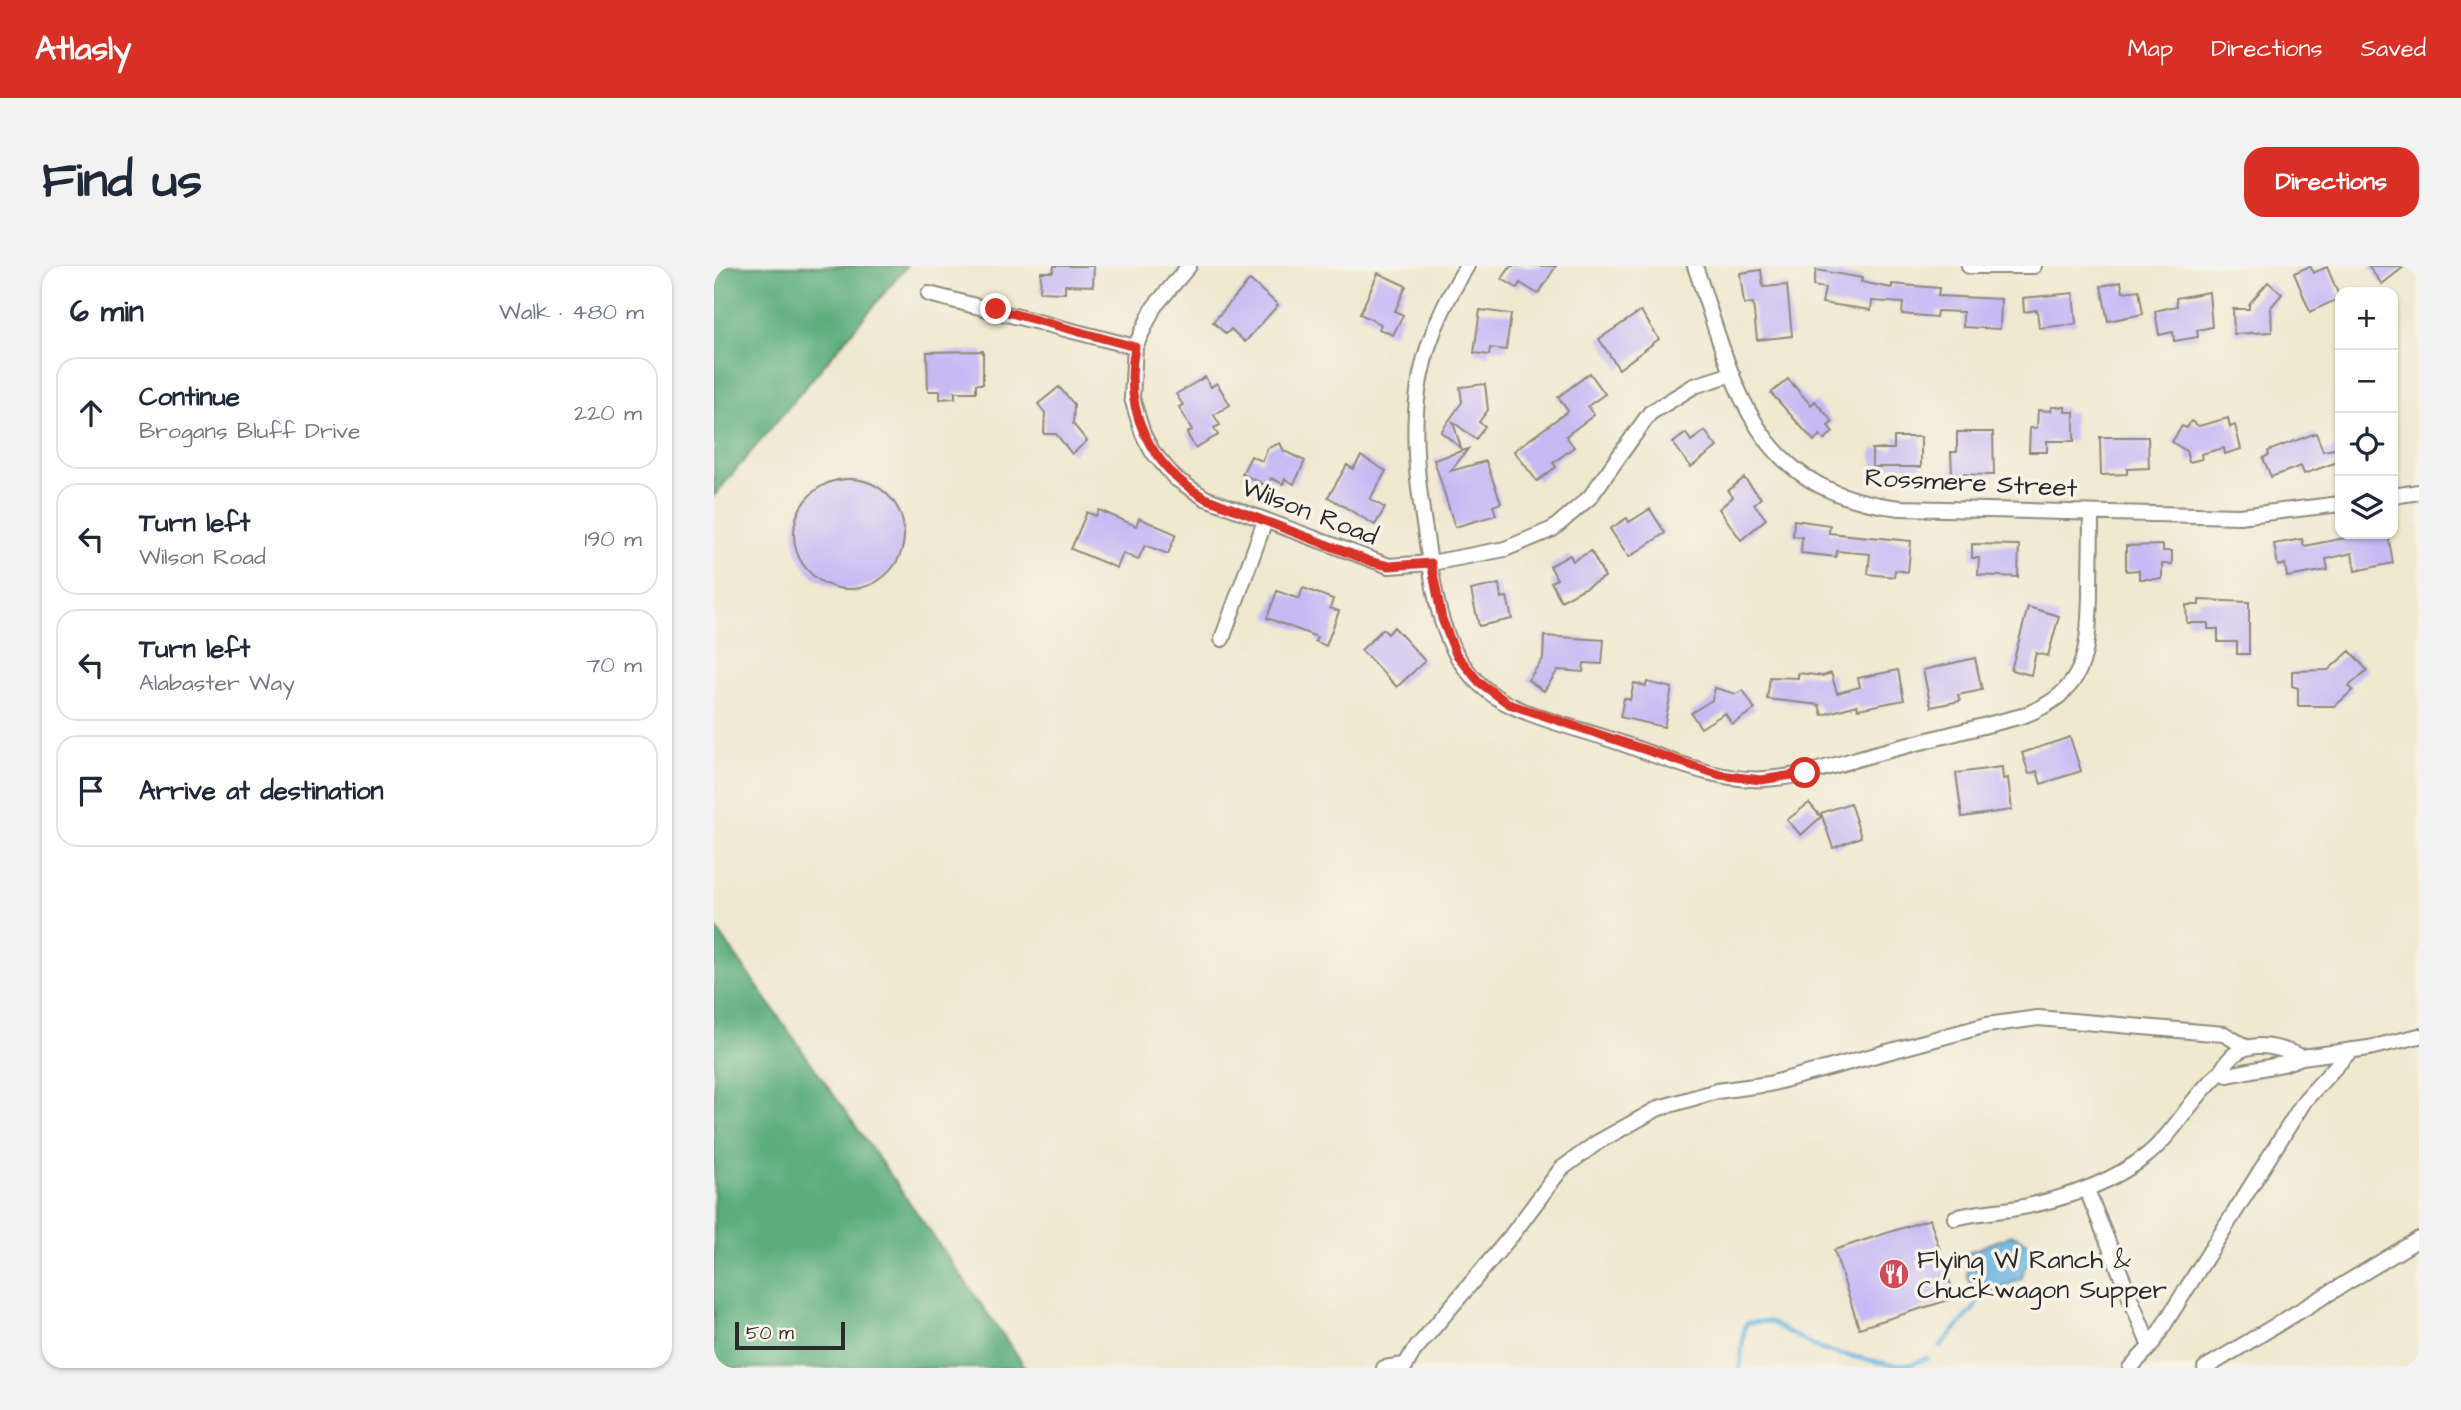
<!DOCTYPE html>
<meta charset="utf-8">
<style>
body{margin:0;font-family:"Architects Daughter",sans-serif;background:#f2f2f3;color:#1f2937}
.controls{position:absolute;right:21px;top:21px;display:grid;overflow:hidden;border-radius:14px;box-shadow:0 2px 5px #0004}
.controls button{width:63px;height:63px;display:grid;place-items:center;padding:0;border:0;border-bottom:2px solid #e0e1e3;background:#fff;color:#1f2937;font:35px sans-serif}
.scale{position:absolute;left:21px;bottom:18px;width:110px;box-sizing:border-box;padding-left:7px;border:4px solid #2b2b2b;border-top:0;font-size:19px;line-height:24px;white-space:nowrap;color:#2b2b2b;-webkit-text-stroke:5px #f7f3e8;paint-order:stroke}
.stop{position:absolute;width:21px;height:21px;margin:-16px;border:5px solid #d93025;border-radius:50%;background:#fff}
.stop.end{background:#d93025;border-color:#fff;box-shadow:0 2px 7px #0008}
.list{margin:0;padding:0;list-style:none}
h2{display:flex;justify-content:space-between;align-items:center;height:91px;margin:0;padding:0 28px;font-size:30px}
h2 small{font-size:23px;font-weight:400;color:#747a83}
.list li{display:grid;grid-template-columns:46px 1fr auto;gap:21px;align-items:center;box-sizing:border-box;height:112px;margin:0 14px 14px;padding:0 14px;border:2px solid #e0e1e3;border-radius:21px}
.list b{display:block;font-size:26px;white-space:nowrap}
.list p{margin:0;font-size:23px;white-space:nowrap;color:#747a83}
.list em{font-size:23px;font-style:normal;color:#747a83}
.icon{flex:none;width:38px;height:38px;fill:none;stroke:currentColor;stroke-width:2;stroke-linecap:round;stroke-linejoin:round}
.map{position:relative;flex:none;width:1705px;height:1102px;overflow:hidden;border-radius:21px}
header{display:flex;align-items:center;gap:42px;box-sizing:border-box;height:98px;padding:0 35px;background:#d93025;color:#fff}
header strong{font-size:33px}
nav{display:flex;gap:38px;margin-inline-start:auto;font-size:24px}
.intro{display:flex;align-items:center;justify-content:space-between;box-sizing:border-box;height:168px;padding:0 42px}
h1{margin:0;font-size:49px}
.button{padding:18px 32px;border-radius:21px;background:#d93025;color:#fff;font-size:24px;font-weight:700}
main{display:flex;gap:42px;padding:0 42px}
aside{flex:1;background:#fff;border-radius:21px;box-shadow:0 2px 5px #0004}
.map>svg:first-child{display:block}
.forest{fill:#5cad7a;stroke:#446c52;stroke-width:2}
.water{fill:#67b3e0;stroke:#496f86;stroke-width:2}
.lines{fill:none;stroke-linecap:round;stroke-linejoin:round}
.stream{stroke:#67b3e0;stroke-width:4.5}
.building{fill:#c6b9f4}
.minor-casing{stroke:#8e8a7d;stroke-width:18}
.minor{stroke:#fff;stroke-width:14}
.route{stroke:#d93025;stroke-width:9}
.labels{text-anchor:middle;stroke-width:7;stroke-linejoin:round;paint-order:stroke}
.street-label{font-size:26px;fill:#2b2b2b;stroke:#f7f3e8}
.poi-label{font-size:26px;fill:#2b2b2b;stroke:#f7f3e8;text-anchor:start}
</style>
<header>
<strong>Atlasly</strong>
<nav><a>Map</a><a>Directions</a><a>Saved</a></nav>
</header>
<div class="intro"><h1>Find us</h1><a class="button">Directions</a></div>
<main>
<aside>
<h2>6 min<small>Walk · 480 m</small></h2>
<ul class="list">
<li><svg class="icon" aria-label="ahead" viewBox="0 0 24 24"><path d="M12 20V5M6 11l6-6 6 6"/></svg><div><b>Continue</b><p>Brogans Bluff Drive</p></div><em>220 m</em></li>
<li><svg class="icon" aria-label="left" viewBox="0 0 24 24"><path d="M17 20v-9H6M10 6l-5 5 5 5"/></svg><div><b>Turn left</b><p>Wilson Road</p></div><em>190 m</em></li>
<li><svg class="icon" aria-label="left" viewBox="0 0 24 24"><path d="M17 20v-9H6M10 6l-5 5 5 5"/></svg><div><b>Turn left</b><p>Alabaster Way</p></div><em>70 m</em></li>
<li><svg class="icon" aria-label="arrive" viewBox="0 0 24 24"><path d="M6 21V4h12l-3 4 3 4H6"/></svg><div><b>Arrive at destination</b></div></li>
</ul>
</aside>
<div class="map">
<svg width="1705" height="1102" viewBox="0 0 1705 1102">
<rect width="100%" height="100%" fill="#f7f3e8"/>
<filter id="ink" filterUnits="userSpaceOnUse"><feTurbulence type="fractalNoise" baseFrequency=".0143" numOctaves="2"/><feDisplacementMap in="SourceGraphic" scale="14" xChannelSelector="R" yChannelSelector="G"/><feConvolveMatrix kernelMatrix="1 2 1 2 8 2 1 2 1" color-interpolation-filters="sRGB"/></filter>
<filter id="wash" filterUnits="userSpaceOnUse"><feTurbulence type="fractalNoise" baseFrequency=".00686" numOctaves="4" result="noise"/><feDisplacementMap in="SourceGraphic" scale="28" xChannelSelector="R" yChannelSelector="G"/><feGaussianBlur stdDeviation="1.57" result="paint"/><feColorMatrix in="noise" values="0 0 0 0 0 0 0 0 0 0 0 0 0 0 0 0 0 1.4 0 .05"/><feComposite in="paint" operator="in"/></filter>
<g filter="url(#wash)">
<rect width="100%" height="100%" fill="#f0e8cf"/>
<path class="forest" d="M 0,0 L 193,0 L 0,230 Z
M 0,659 L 312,1102 L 0,1102 Z"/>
<path class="water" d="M 1298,969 C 1313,974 1319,979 1319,995 L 1310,1002 L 1308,1012 L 1283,1025 L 1260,1024 L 1253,1010 L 1255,986 Z"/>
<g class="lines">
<path class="stream" d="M 1226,1080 L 1258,1045 L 1270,1026
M 1026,1102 L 1030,1062 L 1033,1057 L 1054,1055 L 1108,1084 L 1179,1099 L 1198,1098 L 1213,1092"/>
</g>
<g id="blocks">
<path class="building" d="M 340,0 L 380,0 L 379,20 L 351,19 L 351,27 L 326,26 L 327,6 L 339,6 Z
M 797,0 L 842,0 L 824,28 L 806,17 L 803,22 L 788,13 Z
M 1596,0 L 1599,7 L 1613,1 L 1626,32 L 1596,46 L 1580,7 Z
M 1654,0 L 1691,0 L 1668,18 Z
M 1047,4 L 1049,21 L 1073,19 L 1078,70 L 1043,74 L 1039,37 L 1030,38 L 1026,7 Z
M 1102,4 L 1148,12 L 1147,16 L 1178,22 L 1178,18 L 1225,22 L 1224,30 L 1287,33 L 1286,63 L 1249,61 L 1249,46 L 1223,45 L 1222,51 L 1188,48 L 1189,37 L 1158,35 L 1157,44 L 1108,37 L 1111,22 L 1099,20 Z
M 664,7 L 692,20 L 681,45 L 689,49 L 679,69 L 665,63 L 667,58 L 646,48 Z
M 536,14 L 564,39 L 531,76 L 517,63 L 512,68 L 499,56 Z
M 1407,16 L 1409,26 L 1425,24 L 1429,48 L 1394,55 L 1387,20 Z
M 1554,16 L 1568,28 L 1557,41 L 1558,66 L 1520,68 L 1519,43 L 1535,43 L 1535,38 Z
M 1495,26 L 1498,61 L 1483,64 L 1484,71 L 1460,75 L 1459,66 L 1445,69 L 1441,45 L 1463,40 L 1462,32 Z
M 1359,27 L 1362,58 L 1325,62 L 1323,44 L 1310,46 L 1309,32 Z
M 766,44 L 797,48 L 792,84 L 776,82 L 775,89 L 760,87 Z
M 927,45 L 945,73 L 905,103 L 885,73 Z
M 269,85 L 269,118 L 262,118 L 262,126 L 241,126 L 241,132 L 226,133 L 226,125 L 214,125 L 213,86 Z
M 876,107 L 891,128 L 874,140 L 880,149 L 852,170 L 860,181 L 839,197 L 842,201 L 823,215 L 800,185 L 854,145 L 844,131 Z
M 491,111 L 497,121 L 503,117 L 516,139 L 500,149 L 506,159 L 500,162 L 504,169 L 481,182 L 473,167 L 478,164 L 465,141 L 469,139 L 462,128 Z
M 1074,113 L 1097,139 L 1101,135 L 1119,156 L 1114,160 L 1119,166 L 1110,174 L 1106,169 L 1100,175 L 1057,127 Z
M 771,118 L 774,144 L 765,156 L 771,160 L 762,173 L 739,156 L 747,182 L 727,166 L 748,136 L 746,121 Z
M 345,121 L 360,138 L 359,158 L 373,175 L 358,188 L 342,168 L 330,168 L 331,147 L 324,138 Z
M 1338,141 L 1351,141 L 1351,146 L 1360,146 L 1360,175 L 1333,175 L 1333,186 L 1315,186 L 1316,162 L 1323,162 L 1324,144 L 1337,145 Z
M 1514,152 L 1516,161 L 1521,159 L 1527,183 L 1511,188 L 1510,182 L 1487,188 L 1488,193 L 1475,196 L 1472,185 L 1458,176 L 1468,160 L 1472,162 L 1477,155 L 1485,160 Z
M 991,165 L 1003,181 L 977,201 L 959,177 L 972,167 L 977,175 Z
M 1243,166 L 1279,166 L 1280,209 L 1238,208 L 1237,186 L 1243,186 Z
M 1602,167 L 1609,185 L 1626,182 L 1626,195 L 1590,208 L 1587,200 L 1557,211 L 1549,192 L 1555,189 L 1554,185 Z
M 1180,171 L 1207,171 L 1207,201 L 1158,201 L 1158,183 L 1180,183 Z
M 1386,171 L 1434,171 L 1435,202 L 1413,203 L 1413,208 L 1387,209 Z
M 566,177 L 570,185 L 591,195 L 580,218 L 571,213 L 569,218 L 557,212 L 553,220 L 528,208 L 537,190 L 548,195 L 554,182 Z
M 754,183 L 737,205 L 772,195 L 787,237 L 779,240 L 782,249 L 741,261 L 720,194 Z
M 647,190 L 672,205 L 656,233 L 671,242 L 661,259 L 614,231 L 633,199 L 639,203 Z
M 1030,212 L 1047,232 L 1040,238 L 1052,253 L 1027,274 L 1005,243 L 1019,231 L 1014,225 Z
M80 268a55 55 0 1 1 110 0a55 55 0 1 1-110 0Z
M 936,243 L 951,267 L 915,291 L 896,263 L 913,252 L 915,256 Z
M 385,244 L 422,260 L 425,252 L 462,268 L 454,288 L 431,279 L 424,294 L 409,287 L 403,302 L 357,283 L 373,246 L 382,250 Z
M 1080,254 L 1116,259 L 1115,267 L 1197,275 L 1194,306 L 1181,304 L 1180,311 L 1154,308 L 1156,288 L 1123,285 L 1122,291 L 1087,287 L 1088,271 L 1079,270 Z
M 1674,268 L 1679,297 L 1641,305 L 1638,287 L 1612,293 L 1614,304 L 1573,311 L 1571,298 L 1564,300 L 1560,278 L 1588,273 L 1590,280 L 1646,269 Z
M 1258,278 L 1305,279 L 1304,311 L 1264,309 L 1265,292 L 1258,292 Z
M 1449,279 L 1449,285 L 1458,285 L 1458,298 L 1448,298 L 1448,313 L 1425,313 L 1425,304 L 1412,305 L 1412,280 Z
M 877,285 L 891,311 L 847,335 L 837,316 L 843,313 L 836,300 L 856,289 L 859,295 Z
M 785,318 L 787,332 L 793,331 L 798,353 L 765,360 L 757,324 Z
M 589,322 L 619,333 L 616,342 L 625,345 L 612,380 L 601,375 L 603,371 L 553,352 L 563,325 L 585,333 Z
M 1485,334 L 1535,336 L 1535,388 L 1523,388 L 1523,376 L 1504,376 L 1504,363 L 1494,363 L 1494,357 L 1473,357 L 1472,339 L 1485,339 Z
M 1314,341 L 1345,350 L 1334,390 L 1322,387 L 1317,409 L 1297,404 Z
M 680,361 L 711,395 L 683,421 L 647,384 L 669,363 L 674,368 Z
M 830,370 L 890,374 L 888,398 L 870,397 L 869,406 L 844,404 L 830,425 L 814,414 L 829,393 Z
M 1636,385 L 1653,404 L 1635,420 L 1639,424 L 1621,440 L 1584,440 L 1584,422 L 1578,420 L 1578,405 L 1614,404 Z
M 1261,392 L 1268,424 L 1244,429 L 1246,435 L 1217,441 L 1209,404 Z
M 1184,404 L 1190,434 L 1144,443 L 1143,439 L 1108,449 L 1105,439 L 1053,433 L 1056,411 L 1084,412 L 1084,407 L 1109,410 L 1117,407 L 1123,427 L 1146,421 L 1144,412 Z
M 933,416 L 958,422 L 950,461 L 906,451 L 910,432 L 916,434 L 920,417 L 932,420 Z
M 1001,422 L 1022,428 L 1029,424 L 1041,443 L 1018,458 L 1011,447 L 987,462 L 977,447 L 998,434 Z
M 1356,471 L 1367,505 L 1327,518 L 1323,505 L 1315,508 L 1308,487 Z
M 1288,501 L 1289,513 L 1294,512 L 1298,544 L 1248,551 L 1242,507 Z
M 1095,537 L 1107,551 L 1087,569 L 1073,554 Z
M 1136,537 L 1147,571 L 1119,582 L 1107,547 Z
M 1216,953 L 1241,1032 L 1145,1062 L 1120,984 Z"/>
</g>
</g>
<g filter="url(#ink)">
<use href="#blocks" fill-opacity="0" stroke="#8e8a7d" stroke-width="2"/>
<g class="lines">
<g class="minor-casing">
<path id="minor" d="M 475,0 L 440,41 L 421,81 L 418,132 L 429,168 L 438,185 L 461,212 L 491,232 L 675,300 L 717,297 L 791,283 L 839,263 L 876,231 L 936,147 L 980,120 L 1018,108
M 753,0 C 696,90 694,156 710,258 C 718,305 721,365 753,404 C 764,419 782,432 798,440 C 830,455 865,463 898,474 C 944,489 1004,517 1051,513 C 1088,511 1124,498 1160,488 C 1209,475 1259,463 1308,450 C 1372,426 1374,390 1376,329 C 1376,302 1377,274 1377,247
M 981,0 C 1022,120 1037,226 1186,242 L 1526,250 L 1626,238
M 1255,0 L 1320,0
M 215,28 L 421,81
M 1679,230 L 1705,226
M 508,373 L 551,255
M 1588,791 C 1556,777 1524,771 1507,806 L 1514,809 L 1569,798 L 1588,791 L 1655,782 L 1705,770
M 1373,924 L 1436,1081
M 1241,952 C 1265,945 1285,946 1309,941 C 1353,932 1397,917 1432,890 C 1462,866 1478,830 1507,806
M 670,1102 L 690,1099
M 690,1102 L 699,1086 L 797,970 L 847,903 L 884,876 L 945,842 L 1003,825 L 1055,818 L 1273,759 L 1324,752 L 1510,768 L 1530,780
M 1416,1102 L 1436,1081 L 1591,834 L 1637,784
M 1491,1102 L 1705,973"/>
</g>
<use href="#minor" class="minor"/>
</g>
</g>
<g class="lines" filter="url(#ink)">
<path class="route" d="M 282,43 L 421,81 C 409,145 435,199 491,232 L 658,296 L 675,300 L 717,297 L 728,353 L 742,388 L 765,416 L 795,438 L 1006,509 L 1047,514 L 1091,507"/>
</g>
<defs>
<g id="restaurant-disc" transform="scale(1.575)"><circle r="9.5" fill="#d1495b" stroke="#f7f3e8"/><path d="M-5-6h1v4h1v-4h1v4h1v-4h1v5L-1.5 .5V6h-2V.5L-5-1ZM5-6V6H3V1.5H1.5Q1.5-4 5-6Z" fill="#fff"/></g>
</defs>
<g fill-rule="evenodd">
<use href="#restaurant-disc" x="1180" y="1008"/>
</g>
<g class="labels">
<g class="street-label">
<text transform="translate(1257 216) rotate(3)" y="9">Rossmere Street</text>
<text transform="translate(596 245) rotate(21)" y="9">Wilson Road</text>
</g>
<g class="poi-label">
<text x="1203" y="1002">Flying W Ranch &amp;<tspan x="1203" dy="30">Chuckwagon Supper</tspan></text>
</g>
</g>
</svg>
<div class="controls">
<button>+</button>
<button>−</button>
<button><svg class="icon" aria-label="locate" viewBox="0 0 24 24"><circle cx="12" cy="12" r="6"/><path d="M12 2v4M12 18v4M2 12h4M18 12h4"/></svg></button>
<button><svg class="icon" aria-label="layers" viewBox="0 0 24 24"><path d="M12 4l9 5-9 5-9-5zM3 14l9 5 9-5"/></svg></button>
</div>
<div class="scale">50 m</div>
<div class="stop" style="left:1091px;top:507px"></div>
<div class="stop end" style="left:282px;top:43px"></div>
</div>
</main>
